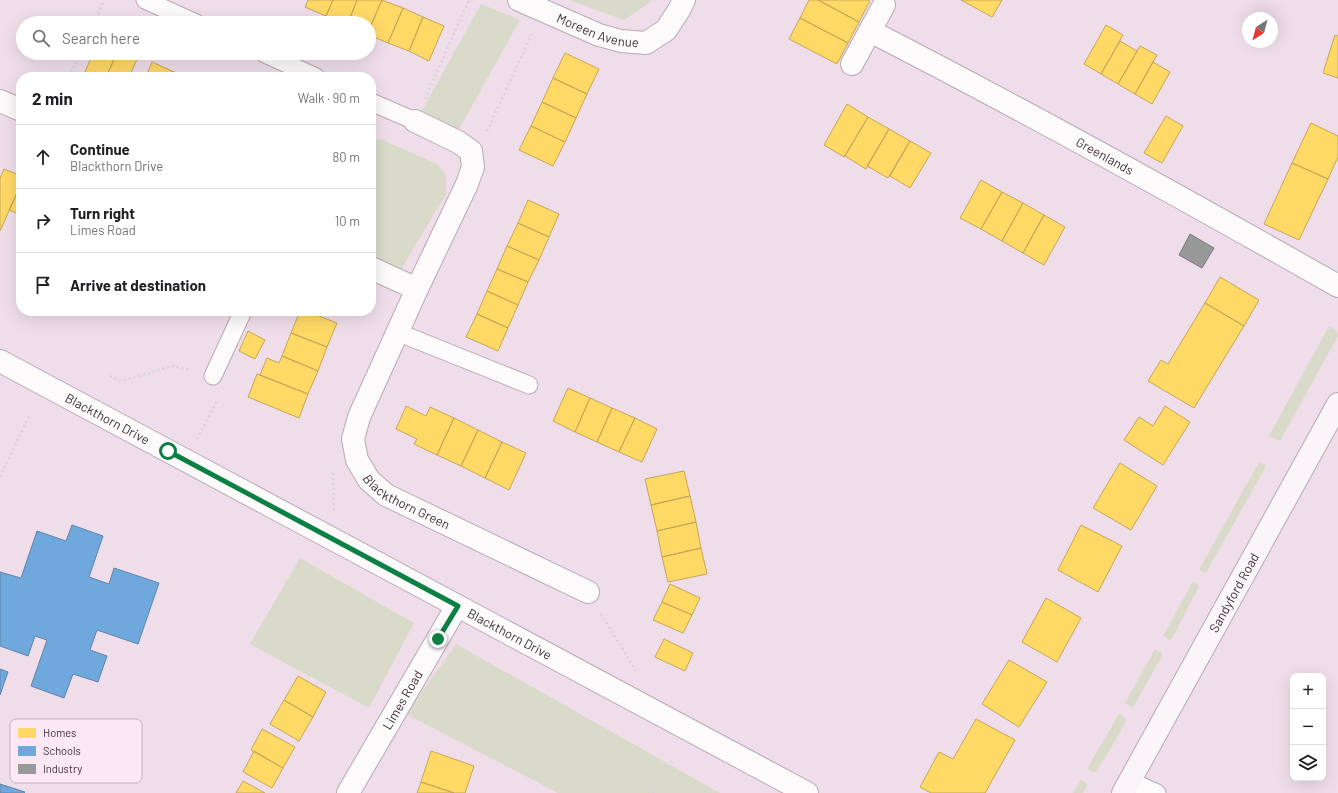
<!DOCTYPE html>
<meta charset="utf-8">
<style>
body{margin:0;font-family:Barlow,sans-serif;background:#f6f6f6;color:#202124}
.controls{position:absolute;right:12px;bottom:12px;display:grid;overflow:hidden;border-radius:8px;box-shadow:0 4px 16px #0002}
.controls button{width:36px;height:36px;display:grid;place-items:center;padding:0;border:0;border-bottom:1px solid #e0e0e0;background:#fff;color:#202124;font:20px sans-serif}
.compass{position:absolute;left:1242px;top:12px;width:36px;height:36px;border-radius:50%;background:#fff;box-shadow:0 4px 16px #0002;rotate:216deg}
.stop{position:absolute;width:12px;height:12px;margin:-9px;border:3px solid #0b8043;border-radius:50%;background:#fff}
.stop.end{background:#0b8043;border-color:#fff;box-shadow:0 1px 4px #0008}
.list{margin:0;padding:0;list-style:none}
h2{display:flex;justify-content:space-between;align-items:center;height:52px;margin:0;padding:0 16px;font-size:17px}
h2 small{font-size:13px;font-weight:400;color:#757577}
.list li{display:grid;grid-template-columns:26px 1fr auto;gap:12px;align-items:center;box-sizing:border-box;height:64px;padding:0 16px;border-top:1px solid #e0e0e0}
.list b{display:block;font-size:15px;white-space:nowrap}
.list p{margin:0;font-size:13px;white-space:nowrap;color:#757577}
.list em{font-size:13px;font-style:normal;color:#757577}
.icon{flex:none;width:22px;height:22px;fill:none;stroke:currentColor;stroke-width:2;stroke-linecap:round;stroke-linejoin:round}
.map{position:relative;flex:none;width:1338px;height:793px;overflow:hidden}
.search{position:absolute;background:#fff;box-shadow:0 4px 16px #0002;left:16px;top:16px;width:360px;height:44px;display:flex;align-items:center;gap:10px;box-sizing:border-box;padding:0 14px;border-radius:22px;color:#757577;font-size:15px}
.panel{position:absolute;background:#fff;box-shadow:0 4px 16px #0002;left:16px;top:72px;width:360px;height:244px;border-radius:16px}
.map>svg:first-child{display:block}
.green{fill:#d9dac9}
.homes{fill:#ffd966;stroke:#c5a658}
.schools{fill:#6fa8dc;stroke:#6084ab}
.industry{fill:#999;stroke:#7d7a7c}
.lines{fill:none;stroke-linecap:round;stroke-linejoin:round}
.service-casing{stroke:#b7aab2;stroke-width:19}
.minor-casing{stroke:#b7aab2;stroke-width:24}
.tertiary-casing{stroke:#b7aab2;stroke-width:24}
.secondary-casing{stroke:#b7aab2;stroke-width:24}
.path{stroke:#d8d4d6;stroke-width:2.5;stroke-dasharray:2 3;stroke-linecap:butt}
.service{stroke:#fdfafc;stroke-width:17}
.minor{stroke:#fdfafc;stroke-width:22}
.tertiary{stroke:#fdfafc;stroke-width:22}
.secondary{stroke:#faf5f8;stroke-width:22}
.route{stroke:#0b8043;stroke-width:5}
.labels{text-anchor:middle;stroke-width:4;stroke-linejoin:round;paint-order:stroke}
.street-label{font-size:13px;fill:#3d3038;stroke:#fbe8f4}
.key{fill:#fbe8f4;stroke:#c2b1bc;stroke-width:1}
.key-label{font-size:11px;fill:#3d3038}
</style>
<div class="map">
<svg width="1338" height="793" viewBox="0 0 1338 793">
<rect width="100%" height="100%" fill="#efdee9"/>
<path class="green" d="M 569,0 L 651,0 L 649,3 L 624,20 Z
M 481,4 L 520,20 L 458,131 L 421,112 Z
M 378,138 L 437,164 L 446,175 L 446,194 L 397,276 L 371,265 L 371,149 Z
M 1329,326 L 1337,331 L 1338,336 L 1280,441 L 1269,436 Z
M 1259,462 L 1265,465 L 1265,468 C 1246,503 1225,538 1206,573 L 1199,570 Z
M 300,558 L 414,623 L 369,708 L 250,644 Z
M 1193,581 L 1199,586 L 1172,639 L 1169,640 L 1163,636 Z
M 456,644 L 720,793 L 558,793 L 406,714 Z
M 1155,649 L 1161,652 L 1162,656 L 1134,706 L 1132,707 L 1125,703 Z
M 1119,714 L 1125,718 L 1126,721 L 1111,748 L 1096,771 L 1093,772 L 1087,769 Z
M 1081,780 L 1086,783 L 1087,786 L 1083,793 L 1073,793 Z"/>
<path class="homes" d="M 308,0 L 333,0 L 326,16 L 305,7 Z
M 333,0 L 357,0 L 348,23 L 342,23 L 326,16 Z
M 357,0 L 382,0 L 369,30 L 369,23 L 348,23 Z
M 382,0 L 403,8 L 388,43 L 369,35 L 369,30 Z
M 809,0 L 818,0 L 859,22 L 848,43 L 800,18 Z
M 818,0 L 868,0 L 870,1 L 859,22 Z
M 961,0 L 1002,0 L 992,17 Z
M 403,8 L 423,17 L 409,51 L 388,43 Z
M 423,17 L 444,26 L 429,61 L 409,51 Z
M 800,18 L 848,43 L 837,64 L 789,39 Z
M 1106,25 L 1123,35 L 1101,74 L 1084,64 Z
M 1335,35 L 1338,36 L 1338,78 L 1323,73 Z
M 1120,41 L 1137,51 L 1118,84 L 1101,74 Z
M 1140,46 L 1157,55 L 1135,94 L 1118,84 Z
M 93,53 L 117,53 L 106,77 L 96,77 L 85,72 Z
M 117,53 L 128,53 L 138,57 L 129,77 L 106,77 Z
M 565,53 L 599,69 L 587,94 L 553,78 Z
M 152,62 L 172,71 L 169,77 L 146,77 Z
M 1153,62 L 1170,72 L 1152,104 L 1135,94 Z
M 172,71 L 187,77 L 169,77 Z
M 553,78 L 587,94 L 576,118 L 542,102 Z
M 542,102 L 576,118 L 565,142 L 531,126 Z
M 847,104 L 868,117 L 844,157 L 824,145 Z
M 1166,116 L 1183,126 L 1162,163 L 1144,153 Z
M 868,117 L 889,129 L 866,169 L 845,156 Z
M 1311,123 L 1338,136 L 1338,157 L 1328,179 L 1292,163 Z
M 531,126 L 565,142 L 553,166 L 519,150 Z
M 889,129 L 910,141 L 888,178 L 867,166 Z
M 910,141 L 931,153 L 910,188 L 890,176 Z
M 1292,163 L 1328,179 L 1299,240 L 1264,224 Z
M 4,169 L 21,176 L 21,184 L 0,231 L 0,178 Z
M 981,180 L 1002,192 L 981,229 L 960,218 Z
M 21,184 L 21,215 L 9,210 Z
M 1002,192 L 1023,203 L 1002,241 L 981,229 Z
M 528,200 L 559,214 L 549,237 L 518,223 Z
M 1023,203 L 1044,215 L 1023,253 L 1002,241 Z
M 1044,215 L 1065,227 L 1044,265 L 1023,253 Z
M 518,223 L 549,237 L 539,260 L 507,246 Z
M 507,246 L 539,260 L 528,282 L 497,269 Z
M 497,269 L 528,282 L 518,305 L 487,291 Z
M 1220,277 L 1259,300 L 1244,326 L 1205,303 Z
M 487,291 L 518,305 L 508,328 L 477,314 Z
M 1205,303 L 1244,326 L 1194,408 L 1148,381 L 1161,360 L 1168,364 Z
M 300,311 L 306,311 L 337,323 L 327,347 L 291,333 Z
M 477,314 L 508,328 L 498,351 L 466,337 Z
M 248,331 L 265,340 L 255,359 L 239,351 Z
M 291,333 L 327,347 L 318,371 L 282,356 Z
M 282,356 L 318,371 L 308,394 L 260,375 L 267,358 L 279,363 Z
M 257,374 L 308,394 L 299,418 L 248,397 Z
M 568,388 L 590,398 L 575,432 L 553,421 Z
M 590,398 L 612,408 L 597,442 L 575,432 Z
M 406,406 L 426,416 L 430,407 L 454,418 L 437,455 L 414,444 L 417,439 L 396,429 Z
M 1165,406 L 1190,422 L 1163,465 L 1124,440 L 1139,417 L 1153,426 Z
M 612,408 L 635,418 L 619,452 L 597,442 Z
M 454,418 L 478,430 L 461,466 L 437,455 Z
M 635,418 L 657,429 L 642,462 L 619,452 Z
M 478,430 L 502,442 L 485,478 L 461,466 Z
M 502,442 L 526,453 L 509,490 L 485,478 Z
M 1120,463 L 1157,486 L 1131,530 L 1093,508 Z
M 684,471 L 690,496 L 651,505 L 645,479 Z
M 690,496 L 696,522 L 657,531 L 651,505 Z
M 696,522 L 701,548 L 662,557 L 657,531 Z
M 1081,525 L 1122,546 L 1098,592 L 1058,570 Z
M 701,548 L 707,574 L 668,582 L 662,557 Z
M 670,584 L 700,598 L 692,615 L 662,602 Z
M 1046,598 L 1081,618 L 1057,662 L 1022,642 Z
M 662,602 L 692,615 L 683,633 L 653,620 Z
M 664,639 L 693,653 L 685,671 L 655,657 Z
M 1009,660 L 1047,682 L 1019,727 L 982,704 Z
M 298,676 L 326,692 L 313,717 L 284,700 Z
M 284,700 L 313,717 L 299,741 L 270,724 Z
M 976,719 L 1015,740 L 985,793 L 931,793 L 920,787 L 939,752 L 953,759 Z
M 262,729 L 295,747 L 283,768 L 251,750 Z
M 254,751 L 283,768 L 272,788 L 243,772 Z
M 431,751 L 474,766 L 465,793 L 454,793 L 421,782 Z
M 243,781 L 265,793 L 236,793 Z
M 421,782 L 454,793 L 417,793 Z"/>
<path class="schools" d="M 72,525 L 103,536 L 89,577 L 109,584 L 114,568 L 159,583 L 138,644 L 97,630 L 90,650 L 107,656 L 98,682 L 73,674 L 64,698 L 31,686 L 47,640 L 35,636 L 28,656 L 0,646 L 0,572 L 21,578 L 37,531 L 66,541 Z
M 0,669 L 8,672 L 0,695 Z
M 0,784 L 25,792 L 24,793 L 0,793 Z"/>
<path class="industry" d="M 1190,234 L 1214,248 L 1202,268 L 1179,255 Z"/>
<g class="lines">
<g class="service-casing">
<path id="service" d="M 145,0 L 196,23
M 263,53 L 316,77
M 371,102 L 415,121
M 397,332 L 529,385
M 213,376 L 243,311
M 1130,781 L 1157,793"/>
</g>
<g class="minor-casing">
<g id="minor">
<path id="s1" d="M 519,0 L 599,35 L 621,41 L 646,43 L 666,30 L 679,10 L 684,0"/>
<path id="s2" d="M 870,31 C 1028,112 1183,198 1338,286"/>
<path d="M 852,64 L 884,5"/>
<path d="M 0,101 L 21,110"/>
<path id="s3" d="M 415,121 L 458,142 L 471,151 L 473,167 L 467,184 L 417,289 L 359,417 L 353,439 L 357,460 L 369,480 L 386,495 L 588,592"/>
<path d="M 371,268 L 417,289"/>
<path id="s4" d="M 348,793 L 457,606"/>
</g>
</g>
<g class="tertiary-casing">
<g id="tertiary">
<path id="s5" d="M 0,361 L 807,793"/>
</g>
</g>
<g class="secondary-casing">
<g id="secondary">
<path id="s6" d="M 1123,793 L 1338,404"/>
</g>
</g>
<path class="path" d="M 94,23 L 104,0
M 69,77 L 80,53
M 425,99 L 469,0
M 487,131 L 532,34
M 110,376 L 121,381 L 173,366 L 191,370
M 197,439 L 218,399
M 333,473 L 334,512
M 0,477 L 29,416
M 601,614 L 636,671
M 653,793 L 672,761"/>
<use href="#service" class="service"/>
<use href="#minor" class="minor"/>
<use href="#tertiary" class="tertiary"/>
<use href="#secondary" class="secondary"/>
</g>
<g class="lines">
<path class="route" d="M 168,451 L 458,606 L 438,639"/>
</g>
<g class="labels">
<g class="street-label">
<text dy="5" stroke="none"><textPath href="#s1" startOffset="85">Moreen Avenue</textPath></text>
<text dy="5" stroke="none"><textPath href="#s2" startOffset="266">Greenlands</textPath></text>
<text dy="5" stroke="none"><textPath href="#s5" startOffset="122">Blackthorn Drive</textPath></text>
<text dy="5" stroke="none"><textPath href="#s3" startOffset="466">Blackthorn Green</textPath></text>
<text dy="5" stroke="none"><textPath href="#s6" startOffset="229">Sandyford Road</textPath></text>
<text dy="5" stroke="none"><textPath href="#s5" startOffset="578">Blackthorn Drive</textPath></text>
<text dy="5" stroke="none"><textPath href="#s4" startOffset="108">Limes Road</textPath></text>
</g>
</g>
<rect x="10" y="719" width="132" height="64" rx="6" class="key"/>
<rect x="18" y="728" width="18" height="10" fill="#ffd966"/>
<rect x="18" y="746" width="18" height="10" fill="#6fa8dc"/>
<rect x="18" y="764" width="18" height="10" fill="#999"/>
<g class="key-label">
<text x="43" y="737">Homes</text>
<text x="43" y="755">Schools</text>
<text x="43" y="773">Industry</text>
</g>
</svg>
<div class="controls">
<button>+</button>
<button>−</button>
<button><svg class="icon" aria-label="layers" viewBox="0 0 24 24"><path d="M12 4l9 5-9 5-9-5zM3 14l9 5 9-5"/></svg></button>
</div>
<svg class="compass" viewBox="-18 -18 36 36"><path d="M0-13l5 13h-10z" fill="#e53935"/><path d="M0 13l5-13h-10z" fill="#757577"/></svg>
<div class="stop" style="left:168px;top:451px"></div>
<div class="stop end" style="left:438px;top:639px"></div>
<div class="search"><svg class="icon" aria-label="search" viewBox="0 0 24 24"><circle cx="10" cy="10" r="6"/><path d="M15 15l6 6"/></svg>Search here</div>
<section class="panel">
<h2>2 min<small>Walk · 90 m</small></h2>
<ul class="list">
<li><svg class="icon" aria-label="ahead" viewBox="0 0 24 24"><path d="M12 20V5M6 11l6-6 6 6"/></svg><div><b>Continue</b><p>Blackthorn Drive</p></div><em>80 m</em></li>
<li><svg class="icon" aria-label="right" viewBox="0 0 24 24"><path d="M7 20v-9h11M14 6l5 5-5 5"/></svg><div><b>Turn right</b><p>Limes Road</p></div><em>10 m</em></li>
<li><svg class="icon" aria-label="arrive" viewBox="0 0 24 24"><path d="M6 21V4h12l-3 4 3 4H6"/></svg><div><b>Arrive at destination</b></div></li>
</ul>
</section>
</div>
